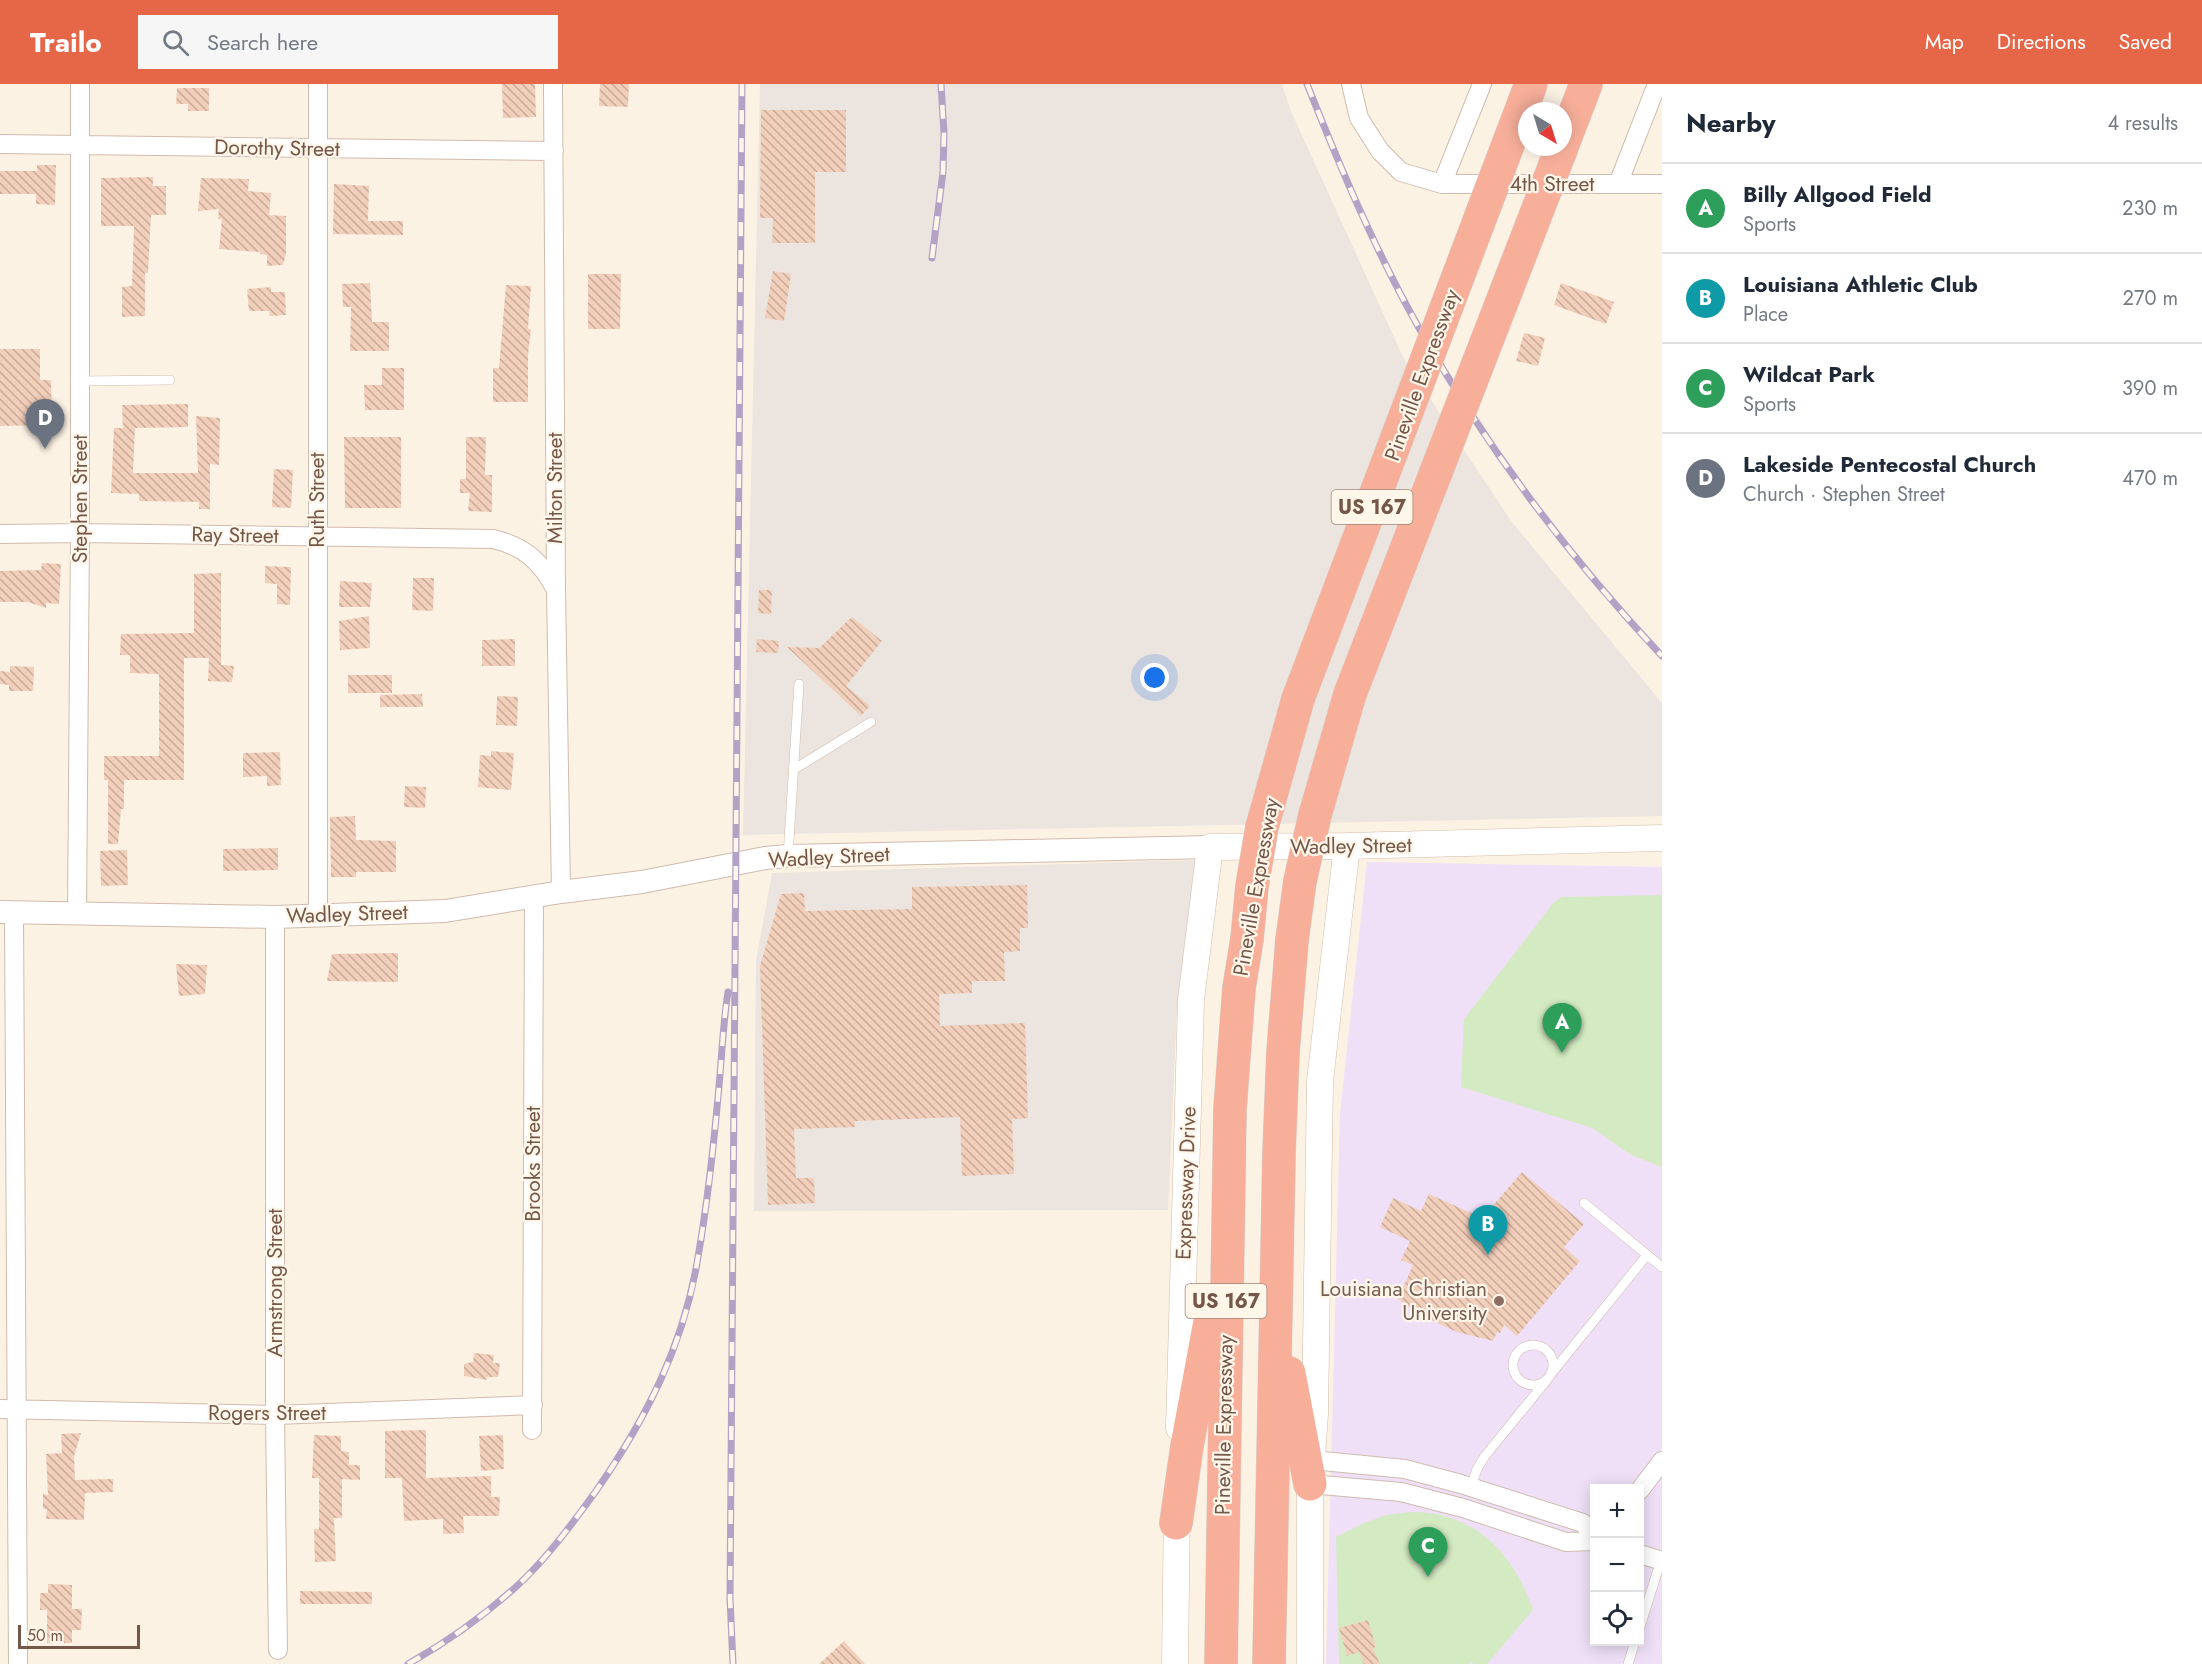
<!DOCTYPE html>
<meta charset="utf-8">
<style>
body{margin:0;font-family:Jost,sans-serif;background:#f6f6f7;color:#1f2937}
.controls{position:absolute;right:18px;bottom:18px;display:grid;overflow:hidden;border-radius:0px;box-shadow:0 3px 15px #0003}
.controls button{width:54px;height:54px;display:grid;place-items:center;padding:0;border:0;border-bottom:2px solid #e0e1e3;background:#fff;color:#1f2937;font:30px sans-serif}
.compass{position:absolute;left:1518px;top:18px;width:54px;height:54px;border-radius:50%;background:#fff;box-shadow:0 3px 15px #0003;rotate:142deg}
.scale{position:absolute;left:18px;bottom:15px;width:122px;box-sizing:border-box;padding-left:6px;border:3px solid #745749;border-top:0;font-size:16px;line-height:21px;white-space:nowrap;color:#745749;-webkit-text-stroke:4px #fff6ea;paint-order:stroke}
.you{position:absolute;left:1155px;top:594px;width:21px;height:21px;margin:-15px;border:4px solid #fff;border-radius:50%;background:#1a73e8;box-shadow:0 0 0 9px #1a73e833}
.badge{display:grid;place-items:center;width:39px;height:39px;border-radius:50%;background:#e66648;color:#fff;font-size:20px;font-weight:700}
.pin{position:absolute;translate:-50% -50px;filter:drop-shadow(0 2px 3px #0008)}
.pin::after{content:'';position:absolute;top:32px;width:21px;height:18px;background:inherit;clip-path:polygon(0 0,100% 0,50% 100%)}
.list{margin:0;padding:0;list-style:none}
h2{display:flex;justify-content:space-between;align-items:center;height:78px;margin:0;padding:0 24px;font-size:26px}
h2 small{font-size:20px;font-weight:400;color:#747a83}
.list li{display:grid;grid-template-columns:39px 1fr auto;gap:18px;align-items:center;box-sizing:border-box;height:90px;padding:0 24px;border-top:2px solid #e0e1e3}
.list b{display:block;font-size:22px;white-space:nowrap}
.list p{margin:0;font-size:20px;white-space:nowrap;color:#747a83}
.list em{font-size:20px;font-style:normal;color:#747a83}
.icon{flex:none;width:33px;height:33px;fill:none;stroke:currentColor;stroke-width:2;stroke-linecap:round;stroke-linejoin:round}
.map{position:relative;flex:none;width:1662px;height:1580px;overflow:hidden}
header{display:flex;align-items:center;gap:36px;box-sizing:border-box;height:84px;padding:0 30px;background:#e66648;color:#fff}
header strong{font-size:28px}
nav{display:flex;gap:33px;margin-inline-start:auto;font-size:21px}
.search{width:420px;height:54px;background:#f6f6f7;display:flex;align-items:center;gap:15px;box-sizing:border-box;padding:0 21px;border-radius:0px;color:#747a83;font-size:22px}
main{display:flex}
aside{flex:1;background:#fff}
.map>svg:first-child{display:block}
.industrial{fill:#ece4de}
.education{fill:#efe0f8;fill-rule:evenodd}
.pitch{fill:#d4eac2}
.building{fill:url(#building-back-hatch)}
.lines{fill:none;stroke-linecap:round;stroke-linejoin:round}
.service-casing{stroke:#d0bbad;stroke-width:10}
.minor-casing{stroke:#d0bbad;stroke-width:20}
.tertiary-casing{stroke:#d0bbad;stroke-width:24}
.secondary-casing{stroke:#d3bbaa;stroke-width:27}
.motorway-casing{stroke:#dbd3d0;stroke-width:34}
.service{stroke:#fff;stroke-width:9}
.minor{stroke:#fff;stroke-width:18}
.tertiary{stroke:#fff;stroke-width:22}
.secondary{stroke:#fff;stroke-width:26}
.motorway{stroke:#f7af9a;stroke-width:33}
.rail-casing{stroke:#b4a2c6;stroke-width:7}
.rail{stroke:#fff6ea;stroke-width:4.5;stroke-dasharray:14;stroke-linecap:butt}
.motorway-bridge-casing{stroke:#dbd3d0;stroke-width:34;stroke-linecap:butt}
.motorway-bridge{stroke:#f7af9a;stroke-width:33}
.education-dot{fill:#8d6e63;stroke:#fff6ea;stroke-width:2}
.labels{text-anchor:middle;stroke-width:4.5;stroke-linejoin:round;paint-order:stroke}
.shield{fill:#fff6ea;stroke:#9e8779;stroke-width:1.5}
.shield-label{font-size:20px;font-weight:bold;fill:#745749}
.street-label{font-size:21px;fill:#745749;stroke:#fff6ea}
.education-label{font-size:21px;fill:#785e54;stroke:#fff6ea;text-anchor:end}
</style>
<header>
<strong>Trailo</strong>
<div class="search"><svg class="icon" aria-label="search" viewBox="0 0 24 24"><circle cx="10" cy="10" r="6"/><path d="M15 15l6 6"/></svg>Search here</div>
<nav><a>Map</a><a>Directions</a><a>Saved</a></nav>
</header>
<main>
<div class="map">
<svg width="1662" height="1580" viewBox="0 0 1662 1580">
<defs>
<pattern id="building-back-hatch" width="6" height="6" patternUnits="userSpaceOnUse" patternTransform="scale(1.5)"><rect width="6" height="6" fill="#f2cfbb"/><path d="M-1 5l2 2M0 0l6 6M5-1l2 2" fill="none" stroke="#c9ab9a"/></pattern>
</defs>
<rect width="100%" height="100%" fill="#fcf2e4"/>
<path class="industrial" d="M 760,0 L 1282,0 L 1290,25 L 1404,275 L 1511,437 L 1662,619 L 1662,732 L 743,751 Z
M 1196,776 L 1177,924 L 1168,1126 L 754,1127 L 756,877 L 772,789 Z"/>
<path class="education" d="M 1367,778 L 1662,783 L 1662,1580 L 1326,1580 L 1340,1030 ZM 1594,1404 L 1640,1404 L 1640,1558 L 1594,1558 Z"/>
<path class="pitch" d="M 1662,811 L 1662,1083 L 1631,1071 L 1592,1044 L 1461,1003 L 1464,935 L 1554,818 L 1562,813 Z
M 1410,1428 C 1474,1427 1514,1469 1533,1526 L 1487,1580 L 1474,1580 L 1471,1578 L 1469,1580 L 1339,1580 L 1336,1453 L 1364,1439 L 1386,1431 Z"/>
<path class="building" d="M 502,0 L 535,0 L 536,33 L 503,34 Z
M 600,0 L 629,0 L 628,23 L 599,22 Z
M 177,4 L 209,4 L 209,27 L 188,27 L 188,20 L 176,20 Z
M 761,26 L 846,26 L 846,88 L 815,88 L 815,159 L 772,159 L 773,134 L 760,134 Z
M 37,81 L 56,81 L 55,121 L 36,120 L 36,110 L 0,110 L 0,87 L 37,87 Z
M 153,93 L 153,102 L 166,102 L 166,131 L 151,131 L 148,189 L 145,189 L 145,232 L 122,233 L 122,203 L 132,202 L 134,142 L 101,142 L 101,94 Z
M 201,94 L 249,95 L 248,107 L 271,109 L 269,131 L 286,132 L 286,170 L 283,181 L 267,182 L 267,171 L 260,170 L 260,168 L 219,165 L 222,135 L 218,135 L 219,125 L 198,127 Z
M 334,100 L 369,102 L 368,137 L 403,137 L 403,151 L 333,150 Z
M 773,187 L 791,190 L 784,237 L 765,234 Z
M 588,190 L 621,190 L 620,245 L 588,245 Z
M 370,199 L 372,238 L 389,238 L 389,267 L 350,267 L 351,223 L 343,223 L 342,200 Z
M 1561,199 L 1614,218 L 1606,240 L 1554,221 Z
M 506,201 L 531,202 L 528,245 L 531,245 L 528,271 L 528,318 L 493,318 L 493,284 L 499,284 Z
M 271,203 L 271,208 L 285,208 L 286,231 L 269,232 L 270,227 L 249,227 L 247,205 Z
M 1524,249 L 1545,254 L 1538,282 L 1516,277 Z
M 0,265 L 40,265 L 40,296 L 51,296 L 52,341 L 0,342 Z
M 382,284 L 404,284 L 404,326 L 365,326 L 364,301 L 382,301 Z
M 188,320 L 188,343 L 135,344 L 133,389 L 198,389 L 196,332 L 220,334 L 219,381 L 210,380 L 210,425 L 199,425 L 199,418 L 139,417 L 139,410 L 111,409 L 114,344 L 123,344 L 122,321 Z
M 344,353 L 401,353 L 401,424 L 345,424 Z
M 466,353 L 486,353 L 485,391 L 492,391 L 492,428 L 468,427 L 470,409 L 460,409 L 460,395 L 466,395 Z
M 274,385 L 293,386 L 291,424 L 272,423 Z
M 42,479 L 61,480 L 59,520 L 46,519 L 46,524 L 28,518 L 0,518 L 0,487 L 41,486 Z
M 265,482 L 291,483 L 290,521 L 277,520 L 277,500 L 265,499 Z
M 221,489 L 221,581 L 234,582 L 232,598 L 208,597 L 209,574 L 184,574 L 184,696 L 124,696 L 124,725 L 121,725 L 118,760 L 108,760 L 108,696 L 104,696 L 104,672 L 159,672 L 159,590 L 130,589 L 130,571 L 120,571 L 121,550 L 194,549 L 194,490 Z
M 413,494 L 434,494 L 433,527 L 412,526 Z
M 340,497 L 372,499 L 370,523 L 339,523 Z
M 759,506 L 772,506 L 771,530 L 758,529 Z
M 369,532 L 370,564 L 340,566 L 339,537 Z
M 852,533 L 882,557 L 846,602 L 870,622 L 861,632 L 787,563 L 819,564 Z
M 515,555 L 515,582 L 482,582 L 482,556 Z
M 757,555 L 779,557 L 778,569 L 756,568 Z
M 10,582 L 34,583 L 33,607 L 9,607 L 9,601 L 0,600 L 0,587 L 10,588 Z
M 348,591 L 392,591 L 392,609 L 348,609 Z
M 422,610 L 423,623 L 380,623 L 380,611 Z
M 497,612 L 518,613 L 517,642 L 496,641 Z
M 491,667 L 514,669 L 511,706 L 478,703 L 480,671 L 491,672 Z
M 280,668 L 281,701 L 267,702 L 267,692 L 243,693 L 243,669 Z
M 405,702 L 426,703 L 425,724 L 404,723 Z
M 355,732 L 356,756 L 396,757 L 396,788 L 356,788 L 356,793 L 331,793 L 330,733 Z
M 278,764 L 278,786 L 223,787 L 223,765 Z
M 127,766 L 128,801 L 101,802 L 100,767 Z
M 1027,801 L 1028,844 L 1020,844 L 1020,867 L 1004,868 L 1005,897 L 972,897 L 972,909 L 939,910 L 940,942 L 1025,939 L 1028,1034 L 1012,1035 L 1014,1090 L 962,1092 L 960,1033 L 855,1037 L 855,1043 L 794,1045 L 796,1094 L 814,1094 L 815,1119 L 768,1121 L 760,882 L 781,810 L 804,809 L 805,827 L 912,825 L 912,803 Z
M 398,869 L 398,898 L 327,897 L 332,870 Z
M 176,880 L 207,881 L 205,910 L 179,912 Z
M 1522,1088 L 1584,1140 L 1564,1163 L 1580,1177 L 1517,1252 L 1504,1241 L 1500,1249 L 1497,1248 L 1493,1257 L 1457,1248 L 1420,1231 L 1398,1215 L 1413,1181 L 1401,1176 L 1410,1157 L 1380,1143 L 1393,1114 L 1421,1127 L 1429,1110 L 1482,1134 Z
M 474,1269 L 494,1271 L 493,1279 L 500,1279 L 498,1293 L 486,1293 L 487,1296 L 464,1292 L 464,1280 L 473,1278 Z
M 426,1346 L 426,1394 L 491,1392 L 491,1413 L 500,1413 L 499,1432 L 463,1432 L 464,1449 L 443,1450 L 443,1435 L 404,1437 L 402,1394 L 385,1394 L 385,1347 Z
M 81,1349 L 74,1372 L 75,1396 L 113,1395 L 113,1408 L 85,1409 L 84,1436 L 46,1435 L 47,1425 L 43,1425 L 43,1410 L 48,1411 L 46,1370 L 62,1369 L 61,1350 Z
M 314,1351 L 341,1352 L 341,1367 L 349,1368 L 349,1381 L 360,1381 L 360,1396 L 342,1395 L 342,1434 L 334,1434 L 336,1477 L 315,1478 L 314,1445 L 319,1445 L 319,1394 L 312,1394 Z
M 503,1351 L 504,1385 L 481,1387 L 479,1352 Z
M 48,1500 L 72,1501 L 72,1525 L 82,1525 L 81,1546 L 72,1546 L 72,1559 L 47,1559 L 47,1526 L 40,1526 L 40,1509 L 48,1509 Z
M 300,1507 L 372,1508 L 372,1520 L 300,1520 Z
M 1368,1536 L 1376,1563 L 1373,1564 L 1380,1580 L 1364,1580 L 1359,1568 L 1347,1572 L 1339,1544 Z
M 844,1557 L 865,1580 L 819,1580 Z"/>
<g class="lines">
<g class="service-casing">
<path id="service" d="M 80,297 L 170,296
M 793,686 L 871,638
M 788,772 L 799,600
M 1584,1119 L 1662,1183
M1513 1281a20 20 0 1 1 40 0a20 20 0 1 1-40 0Z
M 1551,1290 L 1647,1171
M 1471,1403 L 1477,1385 L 1485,1372 L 1547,1296
M 1640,1543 L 1661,1476
M 1628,1580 L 1635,1558"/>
</g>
<g class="minor-casing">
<path id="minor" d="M 318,0 L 318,832
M 553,0 L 556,505 L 561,808
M 1351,0 L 1359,34 L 1380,67 L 1401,88 L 1442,100 L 1662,100
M 0,60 L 554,67
M 1442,100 L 1482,0
M 1618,100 L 1657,0
M 0,450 L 80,449 L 493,455 C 523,462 540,476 555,504
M 14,829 L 18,1580
M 77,830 L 80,449 L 80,0
M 275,833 L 275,1331 L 278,1566
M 0,1325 L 275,1331 L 533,1321
M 532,1346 L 534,813
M 1312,1376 L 1405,1385 L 1461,1400 L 1583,1439 L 1594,1452
M 1310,1400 L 1401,1408 L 1463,1424 L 1566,1458 L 1594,1457
M 1640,1406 L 1662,1377
M 1640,1470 L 1662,1477"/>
</g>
<g class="tertiary-casing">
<path id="tertiary" d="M 0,828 L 275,833 L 445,827 L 561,808 L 642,798 L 765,774 L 788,772 L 1210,763"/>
</g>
<g class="secondary-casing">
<path id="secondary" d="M 1179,1344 L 1191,916 L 1210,763 L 1347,762 L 1662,754
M 1175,1580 L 1177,1420
M 1310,1580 L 1310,1400 L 1315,1330 L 1320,997 L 1347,762"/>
</g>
<g class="motorway-casing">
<path id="motorway" d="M 1563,60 L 1586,0
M 1289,1289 L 1310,1400
M 1176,1439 L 1187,1362 L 1210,1237
M 1221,1580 L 1230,1025 L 1239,904 L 1247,855
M 1269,1580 L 1279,1069 L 1283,968 L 1292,856"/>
</g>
<use href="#service" class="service"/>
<use href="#minor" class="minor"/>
<use href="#tertiary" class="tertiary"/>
<use href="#secondary" class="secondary"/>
<use href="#motorway" class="motorway"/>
<g class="rail-casing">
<path id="rail" d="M 1307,0 C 1340,83 1375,166 1419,244 C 1486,363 1568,472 1662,572
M 932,174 L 943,88 L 944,49 L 941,0
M 408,1580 C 447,1558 485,1531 518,1501 C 548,1473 572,1440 596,1407 C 646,1335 684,1261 698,1173 C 708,1116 714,1059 719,1002 C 722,971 723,939 728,908
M 733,1580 L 730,1514 L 742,0"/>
</g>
<use href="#rail" class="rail"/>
<g class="motorway-bridge-casing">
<path id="motorway-bridge" d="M 1247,855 L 1252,802 L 1262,743 L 1298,615 L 1531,0
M 1292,856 L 1300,797 L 1315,731 L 1350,610 L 1562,63"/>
</g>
<use href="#motorway-bridge" class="motorway-bridge"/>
</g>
<circle class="education-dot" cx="1499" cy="1217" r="6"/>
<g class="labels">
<g class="shield">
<rect x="1331.5" y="406" width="81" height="34" rx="4.5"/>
<rect x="1185.5" y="1200" width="81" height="34" rx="4.5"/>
</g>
<g class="shield-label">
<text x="1372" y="430">US 167</text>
<text x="1226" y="1224">US 167</text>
</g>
<g class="street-label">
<text transform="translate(277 64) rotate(1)" y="7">Dorothy Street</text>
<text x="1552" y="107">4th Street</text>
<text transform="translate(1422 291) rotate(-70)" y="7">Pineville Expressway</text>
<text transform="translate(555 404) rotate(-90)" y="7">Milton Street</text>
<text transform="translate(80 415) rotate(-90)" y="7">Stephen Street</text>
<text transform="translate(317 416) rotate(-90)" y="7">Ruth Street</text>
<text transform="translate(235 451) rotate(1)" y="7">Ray Street</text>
<text transform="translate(1351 762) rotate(-1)" y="7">Wadley Street</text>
<text transform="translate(829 773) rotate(-3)" y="7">Wadley Street</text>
<text transform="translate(1256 803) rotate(-80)" y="7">Pineville Expressway</text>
<text transform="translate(347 830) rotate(-2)" y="7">Wadley Street</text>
<text transform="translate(533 1080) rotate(-90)" y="7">Brooks Street</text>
<text transform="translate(1186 1099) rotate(-88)" y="7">Expressway Drive</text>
<text transform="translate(275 1199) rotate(-90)" y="7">Armstrong Street</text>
<text x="267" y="1336">Rogers Street</text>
<text transform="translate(1224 1341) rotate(-89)" y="7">Pineville Expressway</text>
</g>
<g class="education-label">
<text x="1487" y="1212">Louisiana Christian<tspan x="1487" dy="24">University</tspan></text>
</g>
</g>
</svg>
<div class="controls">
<button>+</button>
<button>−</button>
<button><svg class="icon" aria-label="locate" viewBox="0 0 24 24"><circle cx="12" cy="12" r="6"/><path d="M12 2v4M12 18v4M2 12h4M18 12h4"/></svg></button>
</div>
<svg class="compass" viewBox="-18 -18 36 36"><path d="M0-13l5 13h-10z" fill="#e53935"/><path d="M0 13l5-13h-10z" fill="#747a83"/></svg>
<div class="scale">50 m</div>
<div class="you"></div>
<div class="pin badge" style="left:1562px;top:969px;background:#2e9e5b">A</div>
<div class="pin badge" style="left:1488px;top:1171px;background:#0f9aa8">B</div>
<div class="pin badge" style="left:1428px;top:1493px;background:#2e9e5b">C</div>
<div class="pin badge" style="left:45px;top:365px;background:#6b7280">D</div>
</div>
<aside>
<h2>Nearby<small>4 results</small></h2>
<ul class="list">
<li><span class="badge" style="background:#2e9e5b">A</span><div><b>Billy Allgood Field</b><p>Sports</p></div><em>230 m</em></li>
<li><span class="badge" style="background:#0f9aa8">B</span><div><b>Louisiana Athletic Club</b><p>Place</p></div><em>270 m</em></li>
<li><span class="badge" style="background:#2e9e5b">C</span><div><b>Wildcat Park</b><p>Sports</p></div><em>390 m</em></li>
<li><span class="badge" style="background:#6b7280">D</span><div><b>Lakeside Pentecostal Church</b><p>Church · Stephen Street</p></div><em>470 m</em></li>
</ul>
</aside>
</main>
